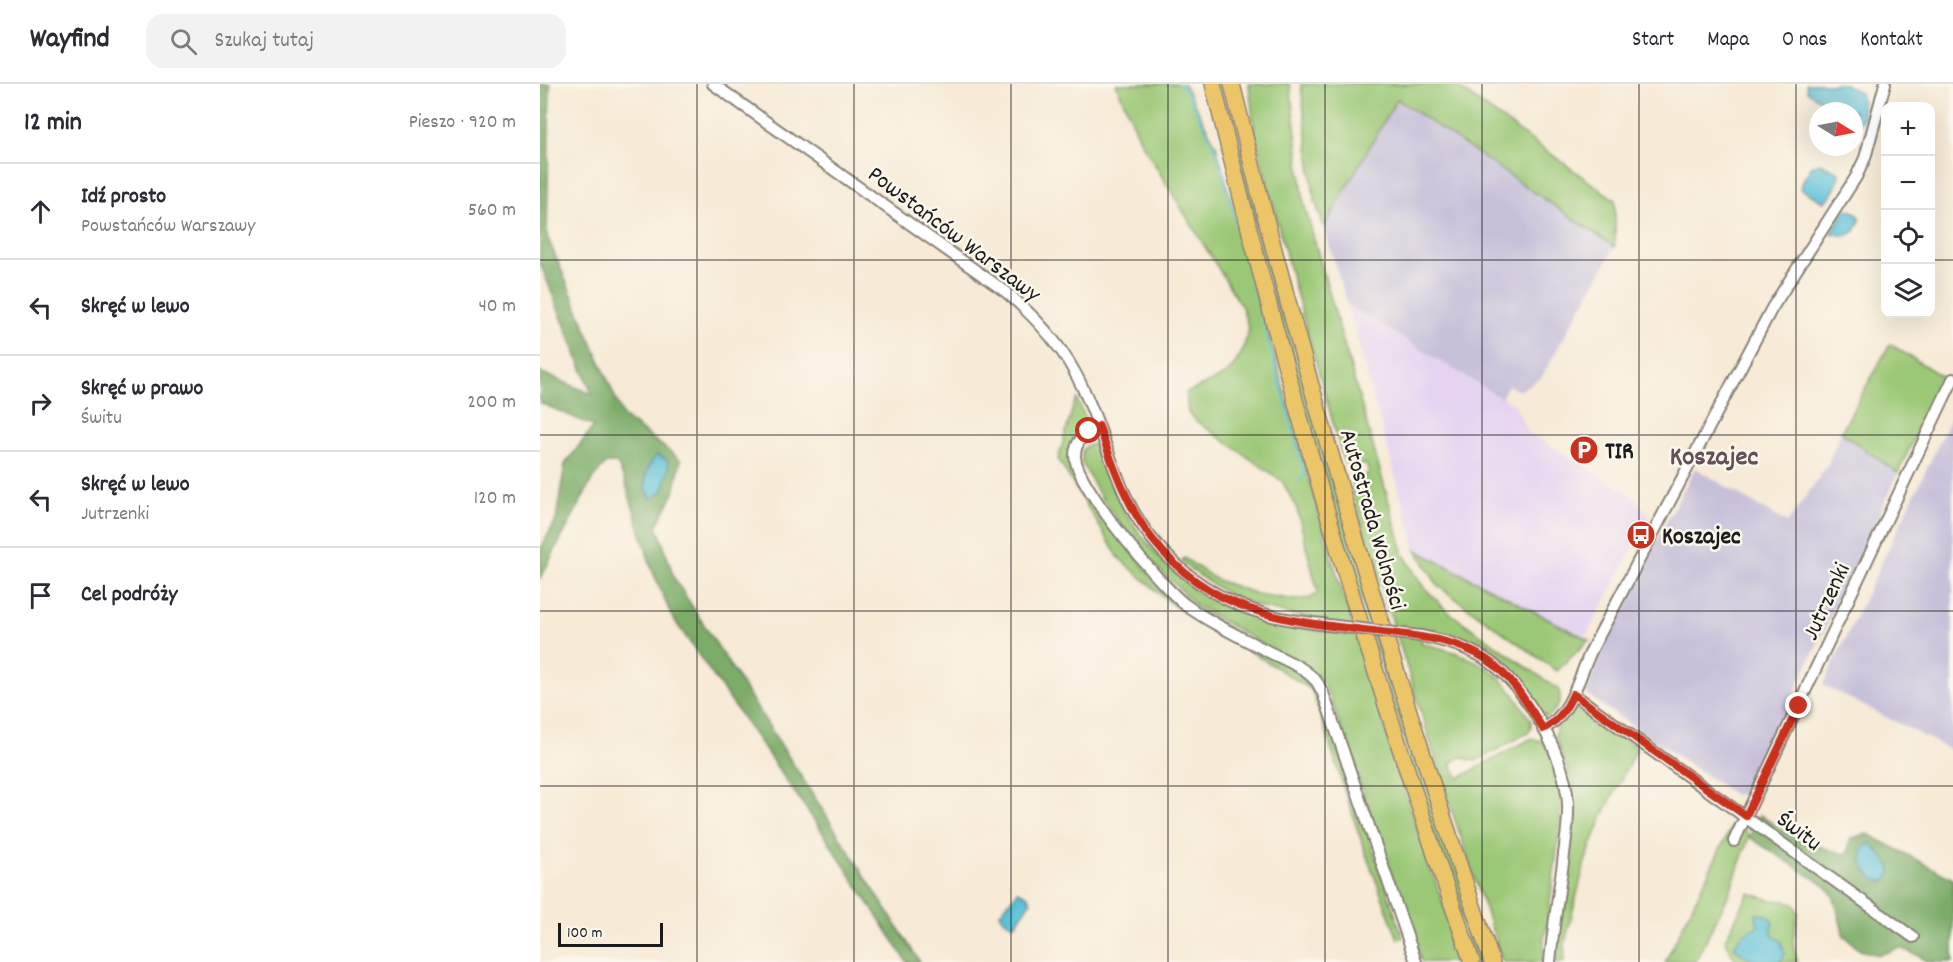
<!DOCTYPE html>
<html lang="pl">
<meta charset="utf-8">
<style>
body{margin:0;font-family:Dekko,sans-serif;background:#f2f2f3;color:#2b2b33}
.controls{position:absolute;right:18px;top:18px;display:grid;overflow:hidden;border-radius:12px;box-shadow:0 6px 24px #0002}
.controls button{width:54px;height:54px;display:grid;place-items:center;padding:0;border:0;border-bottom:2px solid #e1e1e2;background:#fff;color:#2b2b33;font:30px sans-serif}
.compass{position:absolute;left:1269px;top:18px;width:54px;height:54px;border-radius:50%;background:#fff;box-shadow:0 6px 24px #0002;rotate:100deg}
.scale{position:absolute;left:18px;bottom:15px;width:105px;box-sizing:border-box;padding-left:6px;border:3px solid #1c1c1c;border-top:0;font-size:16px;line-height:21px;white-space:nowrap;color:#1c1c1c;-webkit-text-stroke:4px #fbf7ec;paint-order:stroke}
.stop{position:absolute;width:18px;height:18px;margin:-14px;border:4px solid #c8321e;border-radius:50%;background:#fff}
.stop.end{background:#c8321e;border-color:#fff;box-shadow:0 2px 6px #0008}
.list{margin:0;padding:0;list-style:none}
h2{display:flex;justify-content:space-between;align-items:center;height:78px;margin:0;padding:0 24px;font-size:26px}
h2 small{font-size:20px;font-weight:400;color:#7c7c81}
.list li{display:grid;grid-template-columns:39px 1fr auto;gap:18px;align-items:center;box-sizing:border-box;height:96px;padding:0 24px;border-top:2px solid #e1e1e2}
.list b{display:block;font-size:22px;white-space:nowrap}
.list p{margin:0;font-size:20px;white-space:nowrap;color:#7c7c81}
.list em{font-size:20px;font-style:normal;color:#7c7c81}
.icon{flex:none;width:33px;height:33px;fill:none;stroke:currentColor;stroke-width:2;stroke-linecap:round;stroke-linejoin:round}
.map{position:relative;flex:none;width:1413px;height:878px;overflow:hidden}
header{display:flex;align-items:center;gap:36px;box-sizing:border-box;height:84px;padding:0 30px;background:#fff;border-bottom:2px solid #e1e1e2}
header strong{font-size:28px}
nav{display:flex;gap:33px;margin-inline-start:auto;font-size:21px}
.search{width:420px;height:54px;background:#f2f2f3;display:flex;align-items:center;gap:15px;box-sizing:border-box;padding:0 21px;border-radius:18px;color:#7c7c81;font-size:22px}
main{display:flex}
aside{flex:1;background:#fff}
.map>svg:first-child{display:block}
.built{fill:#e5d3f1}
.industrial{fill:#c7c0d9}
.green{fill:#9bc876;stroke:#5c7249;stroke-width:1.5}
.forest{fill:#7cac67;stroke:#4c6442;stroke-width:1.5}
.water{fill:#5bc1d8;stroke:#3c6e7a;stroke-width:1.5}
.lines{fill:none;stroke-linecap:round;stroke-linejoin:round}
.stream{stroke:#5bc1d8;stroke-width:2}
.minor-casing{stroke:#8a8379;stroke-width:14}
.highway-casing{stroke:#8a8379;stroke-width:18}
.minor{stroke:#fff;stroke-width:10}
.highway{stroke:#edc569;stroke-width:15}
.minor-bridge-casing{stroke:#8a8379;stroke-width:14;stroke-linecap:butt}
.minor-bridge{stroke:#fff;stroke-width:10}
.route{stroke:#c8321e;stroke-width:8}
.grid{fill:none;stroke:#1c1c1c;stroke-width:1.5;stroke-opacity:0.55}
.labels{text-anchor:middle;stroke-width:5;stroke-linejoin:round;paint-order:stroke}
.street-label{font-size:24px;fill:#1c1c1c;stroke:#fbf7ec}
.poi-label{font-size:24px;font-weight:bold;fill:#1c1c1c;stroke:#fbf7ec;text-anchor:start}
.quarter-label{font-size:27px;font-weight:bold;fill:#625159;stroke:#fbf7ec}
</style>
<header>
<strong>Wayfind</strong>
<div class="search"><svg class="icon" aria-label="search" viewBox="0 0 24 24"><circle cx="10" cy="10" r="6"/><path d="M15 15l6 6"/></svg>Szukaj tutaj</div>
<nav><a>Start</a><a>Mapa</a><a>O nas</a><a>Kontakt</a></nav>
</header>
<main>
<aside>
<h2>12 min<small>Pieszo · 920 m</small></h2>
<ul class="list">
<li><svg class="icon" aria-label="ahead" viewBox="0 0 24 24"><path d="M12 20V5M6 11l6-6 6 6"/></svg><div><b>Idź prosto</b><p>Powstańców Warszawy</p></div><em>560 m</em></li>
<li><svg class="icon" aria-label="left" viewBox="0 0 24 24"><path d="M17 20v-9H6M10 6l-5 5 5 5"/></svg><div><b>Skręć w lewo</b></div><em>40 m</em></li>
<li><svg class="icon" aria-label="right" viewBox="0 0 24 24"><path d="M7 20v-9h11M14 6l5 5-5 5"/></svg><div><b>Skręć w prawo</b><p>Świtu</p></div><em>200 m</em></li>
<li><svg class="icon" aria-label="left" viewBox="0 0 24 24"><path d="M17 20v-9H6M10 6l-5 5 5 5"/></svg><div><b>Skręć w lewo</b><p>Jutrzenki</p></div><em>120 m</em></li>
<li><svg class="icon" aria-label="arrive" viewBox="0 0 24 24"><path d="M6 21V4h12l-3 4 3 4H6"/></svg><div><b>Cel podróży</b></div></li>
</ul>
</aside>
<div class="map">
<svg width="1413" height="878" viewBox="0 0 1413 878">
<rect width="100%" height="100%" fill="#fbf7ec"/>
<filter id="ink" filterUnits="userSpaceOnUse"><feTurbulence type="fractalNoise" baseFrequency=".0167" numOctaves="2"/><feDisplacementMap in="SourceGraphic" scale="12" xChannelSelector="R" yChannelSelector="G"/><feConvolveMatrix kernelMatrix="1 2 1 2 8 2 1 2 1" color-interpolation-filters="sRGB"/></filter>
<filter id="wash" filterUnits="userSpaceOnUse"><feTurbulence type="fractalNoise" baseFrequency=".008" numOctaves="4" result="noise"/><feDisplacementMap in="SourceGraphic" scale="24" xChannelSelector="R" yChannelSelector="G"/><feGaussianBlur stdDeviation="1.35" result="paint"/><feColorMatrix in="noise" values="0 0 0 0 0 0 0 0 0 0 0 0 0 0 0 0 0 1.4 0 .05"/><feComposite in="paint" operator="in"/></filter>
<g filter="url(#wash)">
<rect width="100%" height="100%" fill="#f7ead6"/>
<path class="built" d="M 807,220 L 975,321 L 988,348 L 1092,412 L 1110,432 L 1045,554 L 876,466 Z"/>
<path class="industrial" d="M 857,15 L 1075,163 L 1001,294 L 979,307 L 968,301 L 961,314 L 807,220 L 784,143 Z
M 1413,330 L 1413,667 L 1283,601 Z
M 1301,348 L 1358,389 L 1208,707 L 1195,711 L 1046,610 L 1065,553 L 1155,384 L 1247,439 L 1287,382 Z"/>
<path class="green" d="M 576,0 L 644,0 L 676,61 L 782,441 L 811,537 L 867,714 L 923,878 L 882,878 L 792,619 L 783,598 L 654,519 L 601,468 L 561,413 L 542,379 L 542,367 L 546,362 L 553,360 L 558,366 C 567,388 575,412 588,432 C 615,476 656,513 705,530 C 732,539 761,543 790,548 L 786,536 C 760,532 733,528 708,519 C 683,510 662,493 641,478 L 644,474 L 677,496 L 717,510 L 755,516 L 771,514 L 778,509 L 757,425 L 742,397 L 656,337 L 648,329 L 646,309 L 683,292 L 693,283 L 702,268 L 709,246 L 702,223 L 602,60 Z
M 709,0 L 750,0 L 764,120 L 864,471 L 882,501 L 907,527 L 1018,605 C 1024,615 1016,627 1007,633 C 991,625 983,604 971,590 C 948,561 913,551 877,544 L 882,559 C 910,566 939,574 960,594 C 972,606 981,622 991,636 L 991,644 L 988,649 L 936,677 L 929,676 L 924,673 L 918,674 L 911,680 L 919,694 L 992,654 L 1005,659 L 1015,683 L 1021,709 L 1020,743 L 1006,848 L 1004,854 L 1003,878 L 963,878 L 908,715 L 812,407 L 814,397 L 829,389 L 826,380 C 816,382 809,385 803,375 L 751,190 L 715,52 Z
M 761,0 L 913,0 L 1075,116 L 1075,163 L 857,15 L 784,143 L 774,114 Z
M 703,63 L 948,878 L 936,878 L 895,758 L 759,311 L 696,66 Z
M 1350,260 L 1403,293 L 1358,389 L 1301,348 Z
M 537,315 L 546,336 C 535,355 529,366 531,388 L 615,497 L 768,595 L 779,610 L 863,853 L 858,855 L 823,762 L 772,606 L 702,562 L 665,542 L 629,518 L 579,474 L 518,375 L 534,320 Z
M 876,466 L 1045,554 L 1049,556 L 1017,587 L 898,502 Z
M 1039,623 L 1050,628 L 1097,664 L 1063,731 L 1045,778 L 1025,858 L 1024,878 L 1015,878 L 1033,726 L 1033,700 L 1015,652 L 1017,643 L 1029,628 Z
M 1197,731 L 1209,753 L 1189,810 L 1155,878 L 1125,878 Z
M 1209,809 L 1231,816 L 1246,817 L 1255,821 L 1258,829 L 1253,857 L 1257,878 L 1196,878 L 1185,856 Z"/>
<path class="forest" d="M 0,0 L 10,0 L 7,152 L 83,332 L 141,376 L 134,409 L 117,441 L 134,494 L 380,878 L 367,878 L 281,746 L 132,533 L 111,483 L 85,397 L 77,379 L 66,379 L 52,396 L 0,495 L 0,466 L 16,436 L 25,380 L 54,342 L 0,319 L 0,288 L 52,310 L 0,179 Z
M 1220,731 L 1256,755 L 1307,771 L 1311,754 L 1328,750 L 1413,795 L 1413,878 L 1386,878 L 1380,872 L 1360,864 L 1339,871 L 1320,866 L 1304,852 L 1294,814 L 1287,803 L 1209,753 Z"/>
<path class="water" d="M 1266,0 L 1305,0 L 1320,9 L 1324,32 L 1319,40 L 1314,41 L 1314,27 L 1289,27 L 1280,16 L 1267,7 Z
M 1280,79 L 1299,88 C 1300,97 1292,112 1284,118 L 1261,105 L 1263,96 L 1273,81 Z
M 1306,125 L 1317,129 L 1320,136 L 1315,147 L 1306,152 L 1291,149 Z
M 117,371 L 127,376 L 129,384 L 123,406 L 112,415 C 100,402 106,383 117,371 Z
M 1331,759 C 1336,762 1336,767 1341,771 C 1350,780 1356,787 1345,797 C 1327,800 1312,766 1331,759 Z
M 478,807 L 487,811 L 491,817 L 476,840 C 469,841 462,836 460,829 Z
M 1216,830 L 1226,831 L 1232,836 L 1232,851 L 1241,857 L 1245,870 L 1240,878 C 1219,878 1207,878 1194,862 L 1202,851 L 1218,842 Z"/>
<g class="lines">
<path class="stream" d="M 640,0 L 648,10 L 677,68 L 763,384 L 765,390 L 759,398"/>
</g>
</g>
<g filter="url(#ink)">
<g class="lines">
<g class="minor-casing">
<path id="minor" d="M 173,0 L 466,208 C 492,230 517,256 534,287 C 557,328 568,375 588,417 C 615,472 667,514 725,530 C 745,536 767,538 788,541
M 559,342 C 546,349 535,356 535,372 C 535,400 621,503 646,521 C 671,540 701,553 729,568 C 745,576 764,583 776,597 C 779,600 780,605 783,609 L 876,878
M 880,552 C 903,556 925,562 944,574 C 985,600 1026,672 1028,720 C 1029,739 1025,759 1023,779 C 1018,812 1013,845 1010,878
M 1033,610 L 1373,853
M 1003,645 C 1033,630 1039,590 1053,563 L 1232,224 L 1316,93 L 1325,74 L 1345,0
M 1194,757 L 1413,295"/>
</g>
<g class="highway-casing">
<path id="highway" d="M 673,0 C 744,296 831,590 932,878
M 692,0 C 764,297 853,590 952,878"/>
</g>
<use href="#minor" class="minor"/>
<use href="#highway" class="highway"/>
<g class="minor-bridge-casing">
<path id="minor-bridge" d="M 788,541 L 880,552"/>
</g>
<use href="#minor-bridge" class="minor-bridge"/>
</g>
</g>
<g class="lines" filter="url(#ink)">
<path class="route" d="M 549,347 L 559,342 C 573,382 587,423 613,456 C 676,536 759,538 851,549 C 884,553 917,556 946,575 C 972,592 987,619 1003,645 C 1017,638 1027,624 1033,610 L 1206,732 L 1259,622"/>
</g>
<path class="grid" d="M 157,0 L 157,878M 314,0 L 314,878M 471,0 L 471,878M 628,0 L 628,878M 785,0 L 785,878M 942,0 L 942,878M 1099,0 L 1099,878M 1256,0 L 1256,878M 0,176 L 1346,176M 1390,176 L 1413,176M 0,351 L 1413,351M 0,527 L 1413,527M 0,702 L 1413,702"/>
<defs>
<g id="parking-disc" transform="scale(1.5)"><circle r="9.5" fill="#c8321e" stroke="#fbf7ec"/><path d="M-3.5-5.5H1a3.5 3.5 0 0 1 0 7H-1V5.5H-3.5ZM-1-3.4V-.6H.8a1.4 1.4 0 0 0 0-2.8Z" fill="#fff"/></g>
<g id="bus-disc" transform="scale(1.5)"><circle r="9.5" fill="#c8321e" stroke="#fbf7ec"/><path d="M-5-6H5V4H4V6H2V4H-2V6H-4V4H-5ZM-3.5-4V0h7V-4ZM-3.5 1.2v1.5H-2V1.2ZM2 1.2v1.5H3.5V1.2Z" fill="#fff"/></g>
</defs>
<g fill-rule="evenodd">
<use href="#parking-disc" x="1044" y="366"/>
<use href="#bus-disc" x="1101" y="451"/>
</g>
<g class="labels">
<g class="street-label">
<text transform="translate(415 149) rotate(37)" y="8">Powstańców Warszawy</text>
<text transform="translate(834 435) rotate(74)" y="8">Autostrada Wolności</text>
<text transform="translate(1285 517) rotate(-65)" y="8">Jutrzenki</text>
<text transform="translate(1260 746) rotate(37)" y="8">Świtu</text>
</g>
<g class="poi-label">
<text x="1065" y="374">TIR</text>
<text x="1122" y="459">Koszajec</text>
</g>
<g class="quarter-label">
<text x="1174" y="380">Koszajec</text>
</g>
</g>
</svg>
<div class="controls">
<button>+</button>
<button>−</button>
<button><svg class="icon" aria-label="locate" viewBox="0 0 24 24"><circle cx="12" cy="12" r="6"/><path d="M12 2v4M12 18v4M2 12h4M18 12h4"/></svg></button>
<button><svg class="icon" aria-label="layers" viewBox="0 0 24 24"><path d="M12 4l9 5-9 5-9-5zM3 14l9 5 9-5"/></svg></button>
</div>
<svg class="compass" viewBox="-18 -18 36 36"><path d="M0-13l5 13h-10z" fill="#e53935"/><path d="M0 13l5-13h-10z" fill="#7c7c81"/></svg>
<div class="scale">100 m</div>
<div class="stop" style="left:549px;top:347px"></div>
<div class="stop end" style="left:1259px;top:622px"></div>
</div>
</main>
